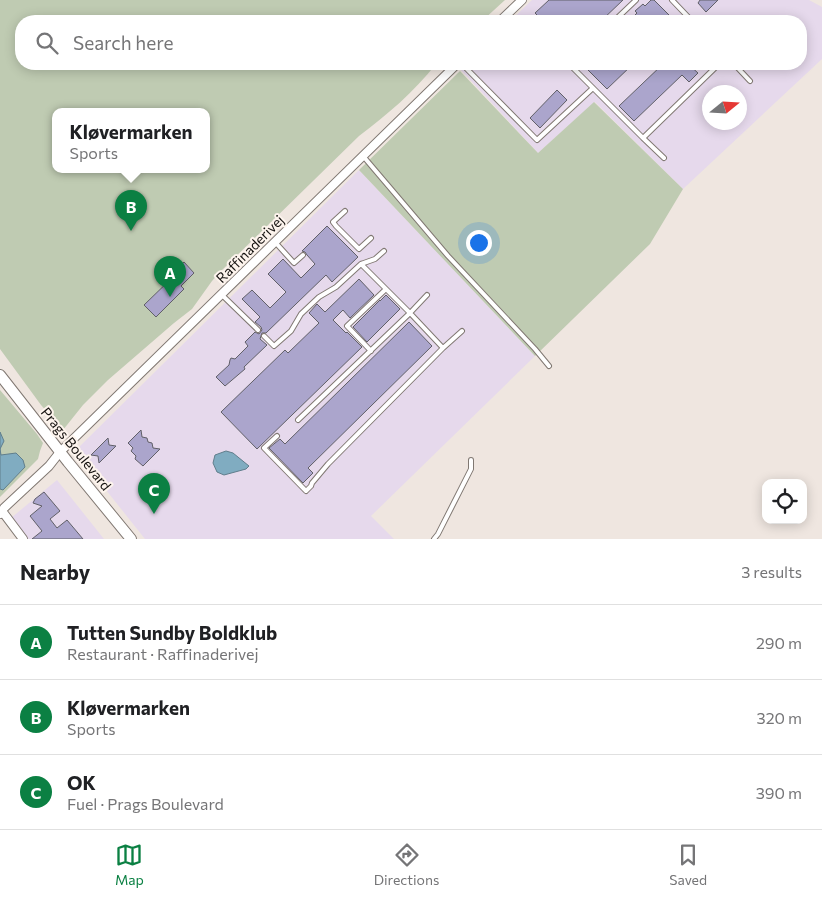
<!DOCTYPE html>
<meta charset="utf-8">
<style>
body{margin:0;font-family:Commissioner,sans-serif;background:#f6f6f6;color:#202124}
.controls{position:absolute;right:15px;bottom:15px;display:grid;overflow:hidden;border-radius:10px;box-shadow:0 2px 12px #0003}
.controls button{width:45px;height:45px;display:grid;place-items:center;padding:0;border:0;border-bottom:1px solid #e0e0e0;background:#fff;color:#202124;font:25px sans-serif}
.compass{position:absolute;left:702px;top:85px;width:45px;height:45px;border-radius:50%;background:#fff;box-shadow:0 2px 12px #0003;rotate:72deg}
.you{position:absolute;left:478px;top:242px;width:18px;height:18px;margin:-12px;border:4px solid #fff;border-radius:50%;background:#1a73e8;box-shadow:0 0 0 8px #1a73e833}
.badge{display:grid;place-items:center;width:32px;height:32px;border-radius:50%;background:#0b8043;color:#fff;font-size:16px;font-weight:700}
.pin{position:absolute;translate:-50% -41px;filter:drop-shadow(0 1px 2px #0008)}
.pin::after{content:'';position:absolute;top:26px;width:18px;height:15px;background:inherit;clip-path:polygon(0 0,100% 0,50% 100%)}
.popup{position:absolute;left:52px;top:108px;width:158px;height:65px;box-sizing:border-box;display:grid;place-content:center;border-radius:10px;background:#fff;filter:drop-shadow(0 1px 4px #0005);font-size:16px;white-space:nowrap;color:#757577}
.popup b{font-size:19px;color:#202124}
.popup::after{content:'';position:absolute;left:50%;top:100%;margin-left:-10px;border:10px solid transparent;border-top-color:#fff}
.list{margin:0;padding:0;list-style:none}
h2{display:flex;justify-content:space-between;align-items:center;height:65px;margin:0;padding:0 20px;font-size:21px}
h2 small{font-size:16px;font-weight:400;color:#757577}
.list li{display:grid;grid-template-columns:32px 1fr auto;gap:15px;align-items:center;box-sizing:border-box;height:75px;padding:0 20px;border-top:1px solid #e0e0e0}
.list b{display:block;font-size:19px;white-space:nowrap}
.list p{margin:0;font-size:16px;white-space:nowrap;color:#757577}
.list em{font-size:16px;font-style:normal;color:#757577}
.icon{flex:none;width:28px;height:28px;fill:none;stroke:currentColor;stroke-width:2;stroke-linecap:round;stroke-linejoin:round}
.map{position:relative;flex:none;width:822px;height:539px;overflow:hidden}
.search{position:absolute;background:#fff;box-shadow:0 2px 12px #0003;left:15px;right:15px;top:15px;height:55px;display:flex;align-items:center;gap:12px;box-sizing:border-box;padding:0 18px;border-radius:20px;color:#757577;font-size:19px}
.sheet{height:290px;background:#fff}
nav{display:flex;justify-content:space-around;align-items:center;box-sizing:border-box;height:70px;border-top:1px solid #e0e0e0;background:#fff;font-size:14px;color:#757577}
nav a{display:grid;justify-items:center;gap:2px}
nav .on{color:#0b8043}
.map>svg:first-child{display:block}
.industrial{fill:#e6d9ec;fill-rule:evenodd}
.green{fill:#bfcbb2;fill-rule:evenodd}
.water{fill:#80acc1;stroke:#607e8c}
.building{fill:#aba5cc;stroke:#616068}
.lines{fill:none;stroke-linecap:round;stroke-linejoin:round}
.service-casing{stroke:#807872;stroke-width:6}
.minor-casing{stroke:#807872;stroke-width:10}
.tertiary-casing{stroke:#807872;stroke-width:12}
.service{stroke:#fff;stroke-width:4}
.minor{stroke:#fff;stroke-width:8}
.tertiary{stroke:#fff;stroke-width:10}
.labels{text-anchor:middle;stroke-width:4;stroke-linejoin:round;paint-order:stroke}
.street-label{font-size:14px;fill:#151210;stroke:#fdf4ed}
</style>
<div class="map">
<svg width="822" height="539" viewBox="0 0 822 539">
<rect width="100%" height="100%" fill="#efe6e0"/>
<path class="industrial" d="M 532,0 L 809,0 L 822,7 L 822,59 L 683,189 L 595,102 L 538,153 L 460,69 L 466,64 L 801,64 L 801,21 L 510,21 ZM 710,92 L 740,92 L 740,122 L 710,122 Z
M 359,170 L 535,356 L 371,516 L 394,539 L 145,539 L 75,451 Z
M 57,480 L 104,539 L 28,539 L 11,518 Z"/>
<path class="green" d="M 0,0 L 505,0 L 482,21 L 21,21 L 21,64 L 436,64 C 414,92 387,115 359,136 L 221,271 L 212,281 L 192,309 L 174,323 L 108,380 L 83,405 L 63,430 L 41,405 L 0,349 ZM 56,112 L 206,112 L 206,170 L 56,170 Z
M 460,71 L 538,153 L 594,102 L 683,189 L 650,244 L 535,356 L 359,170 Z
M 0,390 L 37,434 L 43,443 L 40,451 L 38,459 L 0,497 Z"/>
<path class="water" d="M 0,432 L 4,441 L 0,449 L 1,455 L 16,453 L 23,460 L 25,467 L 3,490 L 0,489 Z
M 226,451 L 233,453 L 249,466 L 246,469 L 224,475 L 217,472 L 213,463 L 215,455 Z"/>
<path class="building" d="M 549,0 L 623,0 L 601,21 L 543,21 L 535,13 Z
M 651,0 L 654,0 L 675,21 L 656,21 L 652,17 L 648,21 L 629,21 L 637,13 L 635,11 L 643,4 L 645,6 Z
M 700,0 L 718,0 L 706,12 L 698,3 Z
M 582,64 L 633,64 L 607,89 Z
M 663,64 L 688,64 L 698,73 L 689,82 L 682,75 L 634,121 L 619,106 Z
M 557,90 L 567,100 L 540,128 L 530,118 Z
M 327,226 L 358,257 L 332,282 L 326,275 L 266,333 L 262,333 L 260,339 L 267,345 L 244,367 L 245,369 L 225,386 L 216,377 L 229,365 L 230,360 L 231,358 L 235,359 L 248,346 L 245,342 L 255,332 L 259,334 L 262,330 L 261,327 L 255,322 L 260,317 L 242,299 L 252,290 L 270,308 L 286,292 L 268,274 L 283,259 L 301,278 L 315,264 L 307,255 L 305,252 L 302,251 Z
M 184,262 L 194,273 L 181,286 L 184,289 L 156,317 L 144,305 L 176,274 L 174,272 Z
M 359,279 L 374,295 L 350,318 L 343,310 L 333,320 L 346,333 L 347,332 L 362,347 L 257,449 L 221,412 L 285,350 L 288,353 L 319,323 L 309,313 L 317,304 L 325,312 Z
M 386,295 L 400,309 L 367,342 L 353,327 L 380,300 L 380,301 Z
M 409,322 L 432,346 L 308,468 L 313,473 L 303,483 L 269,448 L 280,439 L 285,444 Z
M 141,430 L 142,437 L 147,438 L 148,442 L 152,443 L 153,448 L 160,449 L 143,466 L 135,459 L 136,456 L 131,451 L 133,448 L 128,443 Z
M 108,438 L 109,445 L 116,446 L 99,463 L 98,456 L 91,455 Z
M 44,492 L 60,511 L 50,519 L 57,528 L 67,520 L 83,539 L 32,539 L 42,531 L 30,516 L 42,506 L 33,503 L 35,499 Z"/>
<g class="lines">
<g class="service-casing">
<path id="service" d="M 672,0 L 692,21
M 614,21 L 636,0
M 462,64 L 537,140 L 593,88
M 569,64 L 643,138 L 719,64
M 734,64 L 750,81
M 643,138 L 664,158
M 363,156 L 448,256 L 535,349 L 549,366
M 345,211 L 333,222 L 336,226 L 359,249 L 371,238
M 275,242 L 294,263 L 303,255
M 222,295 L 258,330
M 264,336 L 274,346 L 291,331 L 301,314 L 319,297 L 336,287 L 361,264 L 375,259 L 384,251
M 443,348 L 462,331
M 371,351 L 347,326 L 386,289
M 298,420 L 410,313 L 361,264
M 277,436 L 264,448 L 306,491 L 311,486 L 312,483 L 328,464 L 443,348 L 410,313 L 427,295
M 434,539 L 438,534 L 471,469 L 471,460"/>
</g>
<g class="minor-casing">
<path id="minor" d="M 500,21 L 522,0
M 2,511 L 23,539
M 0,514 L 4,508 L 49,466 L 60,452 L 457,64"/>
</g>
<g class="tertiary-casing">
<path id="tertiary" d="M 0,375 L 68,462 L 131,539"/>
</g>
<use href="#service" class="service"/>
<use href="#minor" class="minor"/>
<use href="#tertiary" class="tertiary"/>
</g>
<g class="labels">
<g class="street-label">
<text transform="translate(250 249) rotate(-45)" y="5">Raffinaderivej</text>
<text transform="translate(76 449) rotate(51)" y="5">Prags Boulevard</text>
</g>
</g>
</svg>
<div class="controls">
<button><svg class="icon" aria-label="locate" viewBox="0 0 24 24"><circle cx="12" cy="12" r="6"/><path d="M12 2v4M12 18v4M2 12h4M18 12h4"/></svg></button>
</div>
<svg class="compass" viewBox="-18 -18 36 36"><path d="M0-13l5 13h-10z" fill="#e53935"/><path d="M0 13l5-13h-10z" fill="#757577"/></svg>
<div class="you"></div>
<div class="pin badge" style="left:170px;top:297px">A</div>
<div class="pin badge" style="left:131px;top:231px">B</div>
<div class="popup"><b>Kløvermarken</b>Sports</div>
<div class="pin badge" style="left:154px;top:514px">C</div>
<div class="search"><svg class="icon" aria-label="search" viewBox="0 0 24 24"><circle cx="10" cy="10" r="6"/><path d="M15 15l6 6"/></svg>Search here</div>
</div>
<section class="sheet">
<h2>Nearby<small>3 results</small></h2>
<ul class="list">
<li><span class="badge">A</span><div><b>Tutten Sundby Boldklub</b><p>Restaurant · Raffinaderivej</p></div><em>290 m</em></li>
<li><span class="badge">B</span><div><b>Kløvermarken</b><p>Sports</p></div><em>320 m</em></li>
<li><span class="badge">C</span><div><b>OK</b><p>Fuel · Prags Boulevard</p></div><em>390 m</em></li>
</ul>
</section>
<nav>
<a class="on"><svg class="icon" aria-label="map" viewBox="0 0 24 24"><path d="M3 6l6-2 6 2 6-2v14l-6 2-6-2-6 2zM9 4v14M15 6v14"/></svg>Map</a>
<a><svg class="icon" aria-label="directions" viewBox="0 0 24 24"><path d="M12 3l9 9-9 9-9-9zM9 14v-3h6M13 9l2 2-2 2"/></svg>Directions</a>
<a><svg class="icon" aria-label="saved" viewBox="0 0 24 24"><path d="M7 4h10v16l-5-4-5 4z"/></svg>Saved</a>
</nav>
